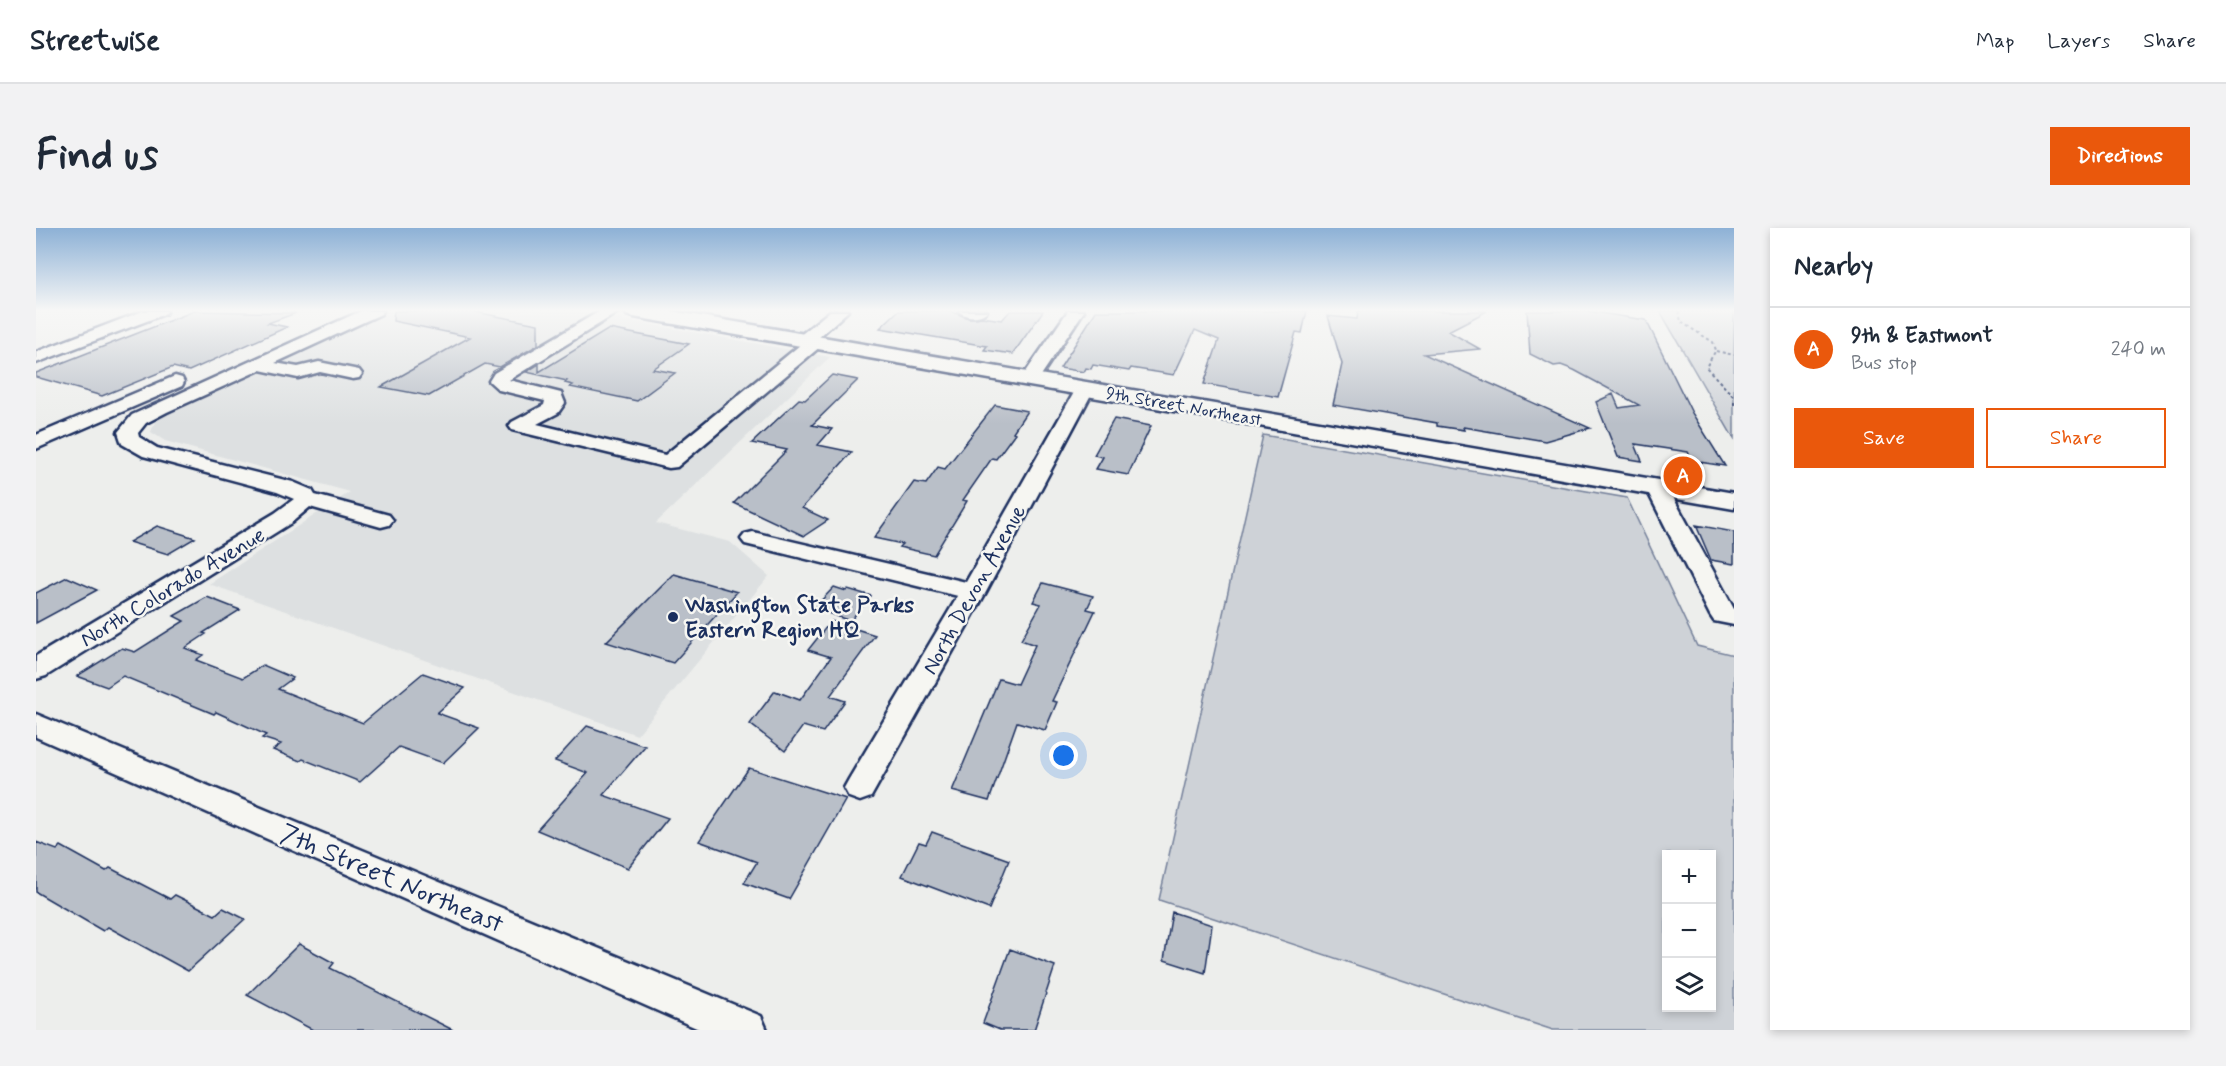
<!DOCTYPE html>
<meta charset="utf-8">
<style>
body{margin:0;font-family:Mynerve,sans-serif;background:#f2f2f3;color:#1f2937}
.controls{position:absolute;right:18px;bottom:18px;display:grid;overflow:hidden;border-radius:0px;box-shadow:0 3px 9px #0003}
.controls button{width:54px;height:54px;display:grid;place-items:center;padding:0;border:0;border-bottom:2px solid #e0e1e3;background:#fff;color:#1f2937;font:30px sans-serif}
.you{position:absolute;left:1028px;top:528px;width:21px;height:21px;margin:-15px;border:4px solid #fff;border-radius:50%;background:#1a73e8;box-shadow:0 0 0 9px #1a73e833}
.badge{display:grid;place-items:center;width:39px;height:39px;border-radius:50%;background:#ea580c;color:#fff;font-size:20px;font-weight:700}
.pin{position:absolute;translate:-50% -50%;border:3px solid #fff;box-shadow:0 2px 6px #0006}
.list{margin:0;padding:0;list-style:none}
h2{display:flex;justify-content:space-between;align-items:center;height:78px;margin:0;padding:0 24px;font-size:26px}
h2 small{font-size:20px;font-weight:400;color:#747a83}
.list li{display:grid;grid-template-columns:39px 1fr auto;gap:18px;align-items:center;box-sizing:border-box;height:84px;padding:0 24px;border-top:2px solid #e0e1e3}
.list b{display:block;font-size:22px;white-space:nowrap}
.list p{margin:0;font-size:20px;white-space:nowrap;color:#747a83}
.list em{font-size:20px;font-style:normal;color:#747a83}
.actions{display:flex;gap:12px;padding:18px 24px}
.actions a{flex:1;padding:14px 0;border:2px solid #ea580c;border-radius:0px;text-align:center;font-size:21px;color:#ea580c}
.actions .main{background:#ea580c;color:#fff}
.icon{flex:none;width:33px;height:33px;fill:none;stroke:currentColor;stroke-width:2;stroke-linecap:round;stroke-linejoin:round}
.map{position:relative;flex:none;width:1698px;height:802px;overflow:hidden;border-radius:0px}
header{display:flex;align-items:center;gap:36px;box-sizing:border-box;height:84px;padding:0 30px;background:#fff;border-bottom:2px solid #e0e1e3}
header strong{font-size:28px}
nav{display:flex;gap:33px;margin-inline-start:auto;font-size:21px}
.intro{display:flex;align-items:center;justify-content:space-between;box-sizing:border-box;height:144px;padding:0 36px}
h1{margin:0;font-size:42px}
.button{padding:15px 27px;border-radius:0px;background:#ea580c;color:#fff;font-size:21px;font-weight:700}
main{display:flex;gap:36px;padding:0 36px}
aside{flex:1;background:#fff;border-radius:0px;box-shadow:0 3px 9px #0003}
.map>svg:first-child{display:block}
.built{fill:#dde0e1}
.green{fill:#ced2d7;stroke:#74809a;stroke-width:1.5;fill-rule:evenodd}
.building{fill:#b9bfc8;stroke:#1b2f5e;stroke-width:1.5}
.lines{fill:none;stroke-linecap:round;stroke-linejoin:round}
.minor-casing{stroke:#1b2f5e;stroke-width:5}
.major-casing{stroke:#1b2f5e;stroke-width:5}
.path{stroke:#1b2f5e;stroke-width:2;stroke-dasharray:3 3;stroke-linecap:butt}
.minor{fill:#f6f6f2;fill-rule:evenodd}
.major{fill:#f6f6f2;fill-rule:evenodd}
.poi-dot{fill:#1b2f5e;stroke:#f6f6f2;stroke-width:2}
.labels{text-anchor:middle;stroke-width:5;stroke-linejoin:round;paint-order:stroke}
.far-street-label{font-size:18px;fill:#1b2f5e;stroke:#f6f6f2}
.street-label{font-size:22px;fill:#1b2f5e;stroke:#f6f6f2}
.poi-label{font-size:22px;font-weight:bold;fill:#1b2f5e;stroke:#f6f6f2;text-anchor:start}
.near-street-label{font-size:27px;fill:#1b2f5e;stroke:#f6f6f2}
</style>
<header>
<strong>Streetwise</strong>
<nav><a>Map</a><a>Layers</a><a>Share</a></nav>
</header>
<div class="intro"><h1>Find us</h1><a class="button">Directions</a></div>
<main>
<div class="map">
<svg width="1698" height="802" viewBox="0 0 1698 802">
<rect width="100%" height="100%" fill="#edeeec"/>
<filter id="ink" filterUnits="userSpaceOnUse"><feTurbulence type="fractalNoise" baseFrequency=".0167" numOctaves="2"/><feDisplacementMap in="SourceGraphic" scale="12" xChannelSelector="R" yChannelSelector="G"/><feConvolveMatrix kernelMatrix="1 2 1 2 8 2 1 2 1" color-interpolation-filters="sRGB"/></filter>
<g filter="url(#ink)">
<path class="built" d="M 349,83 L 540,83 L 794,129 L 620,295 L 694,314 L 733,348 L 601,507 L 173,356 L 314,264 L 129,213 L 115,204 L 119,194 L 132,185 Z"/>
<path class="green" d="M 1624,83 L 1698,83 L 1698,211 Z
M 1227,207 L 1591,270 L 1661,418 L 1698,427 L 1698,802 L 1517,802 L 1123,672 ZM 1630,626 L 1676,626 L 1676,780 L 1630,780 Z"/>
<path class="building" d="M 158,83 L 260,85 L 232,95 L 251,99 L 153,143 L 137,139 L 66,168 L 0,149 L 0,145 Z
M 358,83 L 434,83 L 502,96 L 502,117 L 464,139 L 449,136 L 393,168 L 345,159 L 434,109 L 357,93 Z
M 862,83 L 913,83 L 933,90 L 946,89 L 966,92 L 974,83 L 1007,83 L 977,126 L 948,122 L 951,118 L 844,100 Z
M 1060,83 L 1271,83 L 1266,105 L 1260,104 L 1242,169 L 1168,156 L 1183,112 L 1159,102 L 1138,147 L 1095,140 L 1093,143 L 1057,137 L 1055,141 L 1050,140 L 1048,144 L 1024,140 Z
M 1322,83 L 1451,83 L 1412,103 L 1444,121 L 1388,126 L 1554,200 L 1509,213 L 1427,199 L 1428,202 L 1401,198 L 1401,195 L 1297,177 L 1306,136 L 1292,88 L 1321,91 Z
M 1491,83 L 1550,83 L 1610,92 L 1656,185 L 1689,238 L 1657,233 L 1652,224 L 1599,216 L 1606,233 L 1582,229 L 1560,174 L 1577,166 L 1583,180 L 1603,177 L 1538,142 L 1525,137 L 1518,138 L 1494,126 Z
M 573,101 L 653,116 L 617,141 L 639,145 L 601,173 L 534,159 L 537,157 L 529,155 L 531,153 L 490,144 L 503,136 L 503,144 Z
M 796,147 L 822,152 L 776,197 L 796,201 L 782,217 L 816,224 L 766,280 L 792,292 L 768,308 L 698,275 L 751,222 L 716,215 L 763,171 L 769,172 Z
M 959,177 L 991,183 L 977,204 L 979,205 L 960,231 L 956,230 L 927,272 L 931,273 L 898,327 L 863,319 L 866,316 L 838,310 L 878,254 L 890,256 L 902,239 L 909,241 Z
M 1078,191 L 1115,198 L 1092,247 L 1060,241 L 1067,229 L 1058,227 Z
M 1660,297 L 1698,304 L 1698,336 L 1675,332 Z
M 121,298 L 159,310 L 132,326 L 93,314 Z
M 638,346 L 701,364 L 637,435 L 570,414 Z
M 31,349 L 61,362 L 0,395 L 0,365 Z
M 1007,355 L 1057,368 L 1051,381 L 1059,383 L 1016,473 L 1021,474 L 1009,502 L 981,494 L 953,573 L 916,563 L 963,451 L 981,456 L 999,417 L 985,412 L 1005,376 L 997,374 Z
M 798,359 L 810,363 L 812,361 L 835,368 L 814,393 L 778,380 Z
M 171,369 L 204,382 L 167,405 L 170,406 L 149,420 L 167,427 L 160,432 L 207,450 L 227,437 L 257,450 L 242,461 L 327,495 L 387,445 L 429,460 L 401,485 L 443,500 L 407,535 L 363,519 L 324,554 L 267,531 L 264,533 L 237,522 L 245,516 L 226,510 L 230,507 L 180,484 L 178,486 L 87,448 L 71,459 L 41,448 L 86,420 L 99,424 L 148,393 L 138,388 Z
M 795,393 L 839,407 L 794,468 L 809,473 L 787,504 L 767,498 L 749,523 L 714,496 L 739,463 L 764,472 L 795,429 L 772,422 Z
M 551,498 L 609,518 L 567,567 L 632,590 L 592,640 L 501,602 L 552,545 L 519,533 Z
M 713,540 L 810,571 L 753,671 L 708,655 L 721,634 L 663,613 Z
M 896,604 L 973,632 L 953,681 L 866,648 L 883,614 L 890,616 Z
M 0,614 L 21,622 L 25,618 L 70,643 L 74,640 L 134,671 L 139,667 L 179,687 L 187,680 L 209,691 L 152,743 L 72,699 L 67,703 L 0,664 Z
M 1136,684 L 1176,697 L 1169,745 L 1128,732 Z
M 263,716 L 298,735 L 294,740 L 417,802 L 277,802 L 211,767 Z
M 974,721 L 1019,738 L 998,802 L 964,802 L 947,795 Z"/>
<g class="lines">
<g class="minor-casing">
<path id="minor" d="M 107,83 L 131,83 L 129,86 L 0,135 L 0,124 Z
M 325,83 L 347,83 L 345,86 L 239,135 L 262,139 L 283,134 L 323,142 L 326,146 L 323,150 L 317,151 L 284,144 L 262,150 L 224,142 L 131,184 L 110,195 L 102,205 L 103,209 L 121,220 L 257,254 L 276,262 L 279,267 L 353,287 L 357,292 L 353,297 L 345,299 L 274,279 L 255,295 L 10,448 L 0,451 L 0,428 L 239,285 L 258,271 L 241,264 L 107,228 L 86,216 L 82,204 L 96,187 Z
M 564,83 L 584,83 L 473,152 L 525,165 L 529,175 L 522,185 L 501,196 L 629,227 L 764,117 L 759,113 L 762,109 L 794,83 L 812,83 L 782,110 L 788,114 L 785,118 L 641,239 L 633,240 L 476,202 L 473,198 L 476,194 L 508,177 L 509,173 L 463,162 L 453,153 L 458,145 Z
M 923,83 L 951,83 C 945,90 929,90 923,83 Z
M 1032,83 L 1048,83 L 1000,155 L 988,155 L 985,151 Z
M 139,148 L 146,150 L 148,154 L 146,158 L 0,221 L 0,207 Z
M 1049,155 L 1056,157 L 1058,161 L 950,364 L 835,569 L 824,573 L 813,569 L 808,560 L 813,551 L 922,368 L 709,316 L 705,311 L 709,306 L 717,304 L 930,354 L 1040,161 L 1042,157 Z
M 1621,253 L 1629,255 L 1632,260 L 1698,381 L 1698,397 L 1678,393 L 1674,387 L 1610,260 L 1613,255 Z
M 0,486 L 725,788 L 731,802 L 665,802 L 0,509 Z"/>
</g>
<g class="major-casing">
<path id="major" d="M 588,83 L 635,83 L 1698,265 L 1698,281 L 598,89 L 591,87 Z"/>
</g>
<path class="path" d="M 1643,83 L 1645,94 L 1677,114 L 1680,122 L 1670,139 L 1698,169
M 1680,123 L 1698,127
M 1698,174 L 1698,178"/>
<use href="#minor" class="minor"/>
<use href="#major" class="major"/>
</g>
</g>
<linearGradient id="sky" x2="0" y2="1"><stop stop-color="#8db1d6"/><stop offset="0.42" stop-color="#f7f7f6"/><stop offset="1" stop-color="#f7f7f6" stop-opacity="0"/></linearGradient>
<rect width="1698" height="196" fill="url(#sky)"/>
<circle class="poi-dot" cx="637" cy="389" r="6"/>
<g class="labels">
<g class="far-street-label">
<text transform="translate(1148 178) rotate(10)" y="6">9th Street Northeast</text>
</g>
<g class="street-label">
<text transform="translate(136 358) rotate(-31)" y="8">North Colorado Avenue</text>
<text transform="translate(937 361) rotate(-61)" y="8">North Devon Avenue</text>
</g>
<g class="poi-label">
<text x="649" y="384">Washington State Parks<tspan x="649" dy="25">Eastern Region HQ</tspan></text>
</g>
<g class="near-street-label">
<text transform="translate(356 650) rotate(23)" y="9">7th Street Northeast</text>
</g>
</g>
</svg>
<div class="controls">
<button>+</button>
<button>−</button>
<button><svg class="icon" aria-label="layers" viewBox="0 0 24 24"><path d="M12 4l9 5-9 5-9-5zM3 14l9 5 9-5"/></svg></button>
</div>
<div class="you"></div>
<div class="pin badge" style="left:1647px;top:248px">A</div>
</div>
<aside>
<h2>Nearby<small></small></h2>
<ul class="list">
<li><span class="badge">A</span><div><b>9th &amp; Eastmont</b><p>Bus stop</p></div><em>240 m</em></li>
</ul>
<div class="actions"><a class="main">Save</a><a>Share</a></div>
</aside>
</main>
